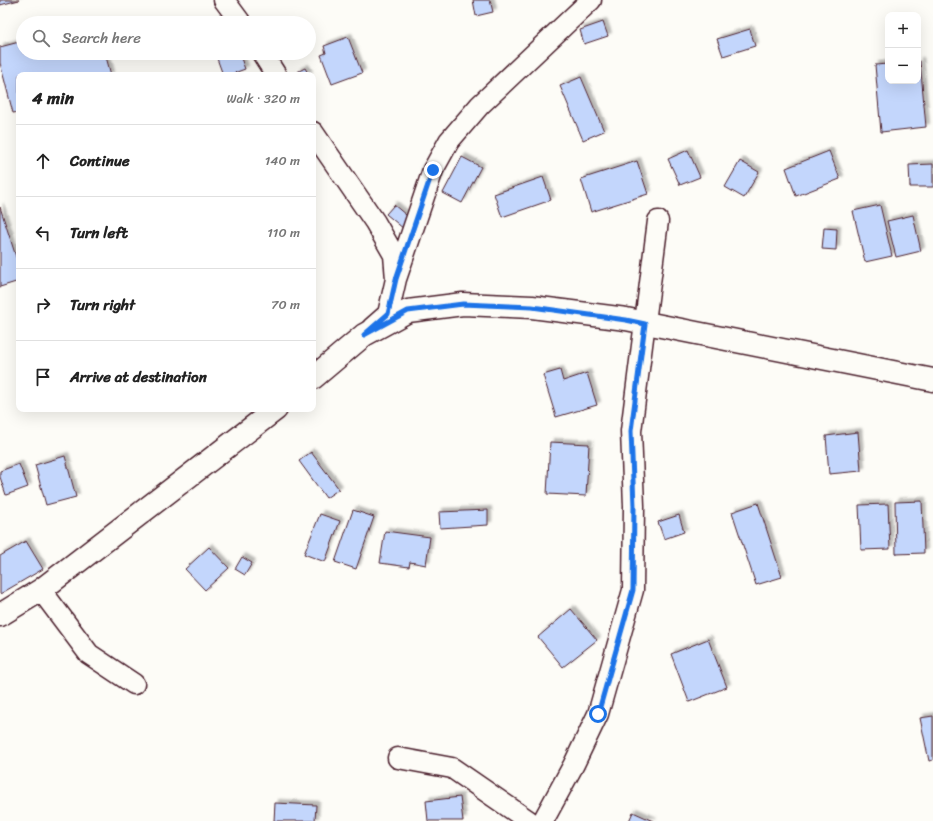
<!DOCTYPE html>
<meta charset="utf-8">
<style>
body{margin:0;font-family:Sriracha,sans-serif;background:#f2f2f2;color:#222}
.controls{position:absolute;right:12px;top:12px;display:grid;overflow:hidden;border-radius:8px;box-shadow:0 4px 16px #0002}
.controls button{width:36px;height:36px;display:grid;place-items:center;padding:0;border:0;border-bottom:1px solid #e0e0e0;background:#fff;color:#222;font:20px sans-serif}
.stop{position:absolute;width:12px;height:12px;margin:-9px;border:3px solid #1a73e8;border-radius:50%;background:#fff}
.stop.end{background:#1a73e8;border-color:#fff;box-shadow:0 1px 4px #0008}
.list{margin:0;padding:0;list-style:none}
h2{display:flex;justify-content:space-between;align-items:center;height:52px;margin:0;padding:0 16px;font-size:17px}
h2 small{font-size:13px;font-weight:400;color:#767676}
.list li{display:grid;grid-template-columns:26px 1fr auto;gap:12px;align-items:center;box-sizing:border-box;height:72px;padding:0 16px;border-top:1px solid #e0e0e0}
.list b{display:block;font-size:15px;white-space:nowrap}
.list em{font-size:13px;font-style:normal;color:#767676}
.icon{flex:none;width:22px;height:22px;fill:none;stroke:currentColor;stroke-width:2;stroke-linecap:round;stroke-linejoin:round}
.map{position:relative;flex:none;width:933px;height:821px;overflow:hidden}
.search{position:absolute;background:#fff;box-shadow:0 4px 16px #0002;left:16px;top:16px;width:300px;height:44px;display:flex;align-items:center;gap:10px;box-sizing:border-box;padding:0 14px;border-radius:22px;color:#767676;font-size:15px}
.panel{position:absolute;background:#fff;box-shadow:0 4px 16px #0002;left:16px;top:72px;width:300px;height:340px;border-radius:8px}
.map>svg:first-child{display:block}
.building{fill:#c3d6fc;stroke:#4a1f2b;filter:url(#shadow)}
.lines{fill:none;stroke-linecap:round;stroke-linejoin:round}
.minor-casing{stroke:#4a1f2b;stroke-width:23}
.tertiary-casing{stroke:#4a1f2b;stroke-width:25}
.minor{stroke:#fdfcf7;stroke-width:20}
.tertiary{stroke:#fdfcf7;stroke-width:22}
.route{stroke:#1a73e8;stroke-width:5}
</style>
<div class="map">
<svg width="933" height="821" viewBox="0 0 933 821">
<defs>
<filter id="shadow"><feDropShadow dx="3.5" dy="-3.5" stdDeviation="1" flood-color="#0004"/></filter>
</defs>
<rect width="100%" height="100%" fill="#fdfcf7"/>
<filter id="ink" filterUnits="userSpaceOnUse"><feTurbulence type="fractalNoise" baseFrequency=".025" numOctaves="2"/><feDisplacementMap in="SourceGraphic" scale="8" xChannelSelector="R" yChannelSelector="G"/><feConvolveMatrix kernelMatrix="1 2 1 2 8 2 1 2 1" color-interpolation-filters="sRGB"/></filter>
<g filter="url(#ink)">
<path class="building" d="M 0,0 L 19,0 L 0,5 Z
M 473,0 L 490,0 L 493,12 L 476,16 Z
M 603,22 L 608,36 L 584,44 L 580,30 Z
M 750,29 L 755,46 L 723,56 L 717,39 Z
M 348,37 L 362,73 L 332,84 L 321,55 L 326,53 L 324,46 Z
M 23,41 L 23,53 L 105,53 L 111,75 L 19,75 L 19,112 L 13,113 L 0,63 L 0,47 Z
M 215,53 L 239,53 L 245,69 L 229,75 L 223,75 Z
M 918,61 L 920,61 L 926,127 L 881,132 L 875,65 L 888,64 L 888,81 L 918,81 Z
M 305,68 L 309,75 L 299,75 L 297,72 Z
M 581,77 L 604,131 L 583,140 L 560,86 Z
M 688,150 L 700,177 L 680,185 L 668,159 Z
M 829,151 L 840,179 L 796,196 L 786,168 Z
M 462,157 L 481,167 L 462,203 L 443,193 Z
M 637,161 L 648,194 L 591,212 L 581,179 Z
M 740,161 L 759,172 L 744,198 L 725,187 Z
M 933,164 L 933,187 L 910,187 L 909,165 Z
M 543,177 L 551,200 L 502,217 L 494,194 Z
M 394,205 L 412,220 L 404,229 L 386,214 Z
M 880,205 L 892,256 L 865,262 L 853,211 Z
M 0,207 L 19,266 L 19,281 L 0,287 Z
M 913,215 L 921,251 L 896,257 L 887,221 Z
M 824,228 L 837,229 L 836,250 L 822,249 Z
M 560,370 L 563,381 L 587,373 L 597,405 L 556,417 L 543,375 Z
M 858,432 L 861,471 L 829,474 L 826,436 Z
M 550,442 L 589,444 L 586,496 L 547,494 Z
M 311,452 L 339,489 L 326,498 L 299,461 Z
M 65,456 L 76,497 L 46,505 L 35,465 Z
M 19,464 L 28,487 L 6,495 L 0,477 L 0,471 Z
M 922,501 L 924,553 L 896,554 L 895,502 Z
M 758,503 L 782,577 L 756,585 L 732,512 Z
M 888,504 L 890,549 L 861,550 L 859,505 Z
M 353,510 L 374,517 L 356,569 L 335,562 Z
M 488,510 L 488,525 L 440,528 L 439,512 Z
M 320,514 L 340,521 L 325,562 L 304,554 Z
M 679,515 L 684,532 L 664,539 L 658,522 Z
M 385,531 L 430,537 L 426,565 L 410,562 L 409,567 L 380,563 Z
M 26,541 L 43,569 L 0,594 L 0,556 Z
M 209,547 L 229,568 L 205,590 L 185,569 Z
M 242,557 L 252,563 L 245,575 L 235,569 Z
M 571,609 L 597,640 L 563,667 L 538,637 Z
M 708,639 L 727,687 L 689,702 L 671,654 Z
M 933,716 L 933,760 L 929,761 L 920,718 Z
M 460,797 L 463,821 L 428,821 L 426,801 Z
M 275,803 L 316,805 L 315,821 L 274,821 Z
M 633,812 L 653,821 L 629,821 Z"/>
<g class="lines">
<g class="minor-casing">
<path id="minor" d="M 224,0 L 241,23
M 262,53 L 276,75
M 313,132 L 375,222 L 394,255 L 396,279 L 388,314 L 372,328
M 396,279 L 433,170 L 449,141 L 480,105 L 591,0
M 41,590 L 89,654 L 134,684
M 398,758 L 452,768 L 529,821
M 543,821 L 574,764 L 598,714 L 633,590 L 634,506 L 631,431 L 658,221"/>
</g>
<g class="tertiary-casing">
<path id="tertiary" d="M 313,378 L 364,335 L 408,311 L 463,304 L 532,307 L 626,319 L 933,380
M 0,615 L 41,590 L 276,409"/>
</g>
<use href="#minor" class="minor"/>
<use href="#tertiary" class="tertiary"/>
</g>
</g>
<g class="lines" filter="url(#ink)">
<path class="route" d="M 433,170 L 396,279 L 388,314 L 364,335 L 408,311 L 463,304 L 532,307 L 626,320 L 645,324 L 631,431 L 634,506 L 633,590 L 598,714"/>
</g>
</svg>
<div class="controls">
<button>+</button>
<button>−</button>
</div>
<div class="stop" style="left:598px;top:714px"></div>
<div class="stop end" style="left:433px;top:170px"></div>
<div class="search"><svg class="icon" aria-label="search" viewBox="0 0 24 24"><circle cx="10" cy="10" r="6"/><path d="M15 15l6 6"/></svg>Search here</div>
<section class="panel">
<h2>4 min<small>Walk · 320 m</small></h2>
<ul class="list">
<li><svg class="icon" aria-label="ahead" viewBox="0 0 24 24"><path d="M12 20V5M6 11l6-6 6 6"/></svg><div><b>Continue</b></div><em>140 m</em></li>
<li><svg class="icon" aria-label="left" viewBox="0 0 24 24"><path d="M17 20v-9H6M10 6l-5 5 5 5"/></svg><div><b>Turn left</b></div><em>110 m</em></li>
<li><svg class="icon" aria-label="right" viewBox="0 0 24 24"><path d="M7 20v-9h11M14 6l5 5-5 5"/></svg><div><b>Turn right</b></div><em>70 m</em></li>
<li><svg class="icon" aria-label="arrive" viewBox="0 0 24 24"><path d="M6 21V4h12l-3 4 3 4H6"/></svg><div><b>Arrive at destination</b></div></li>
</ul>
</section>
</div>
